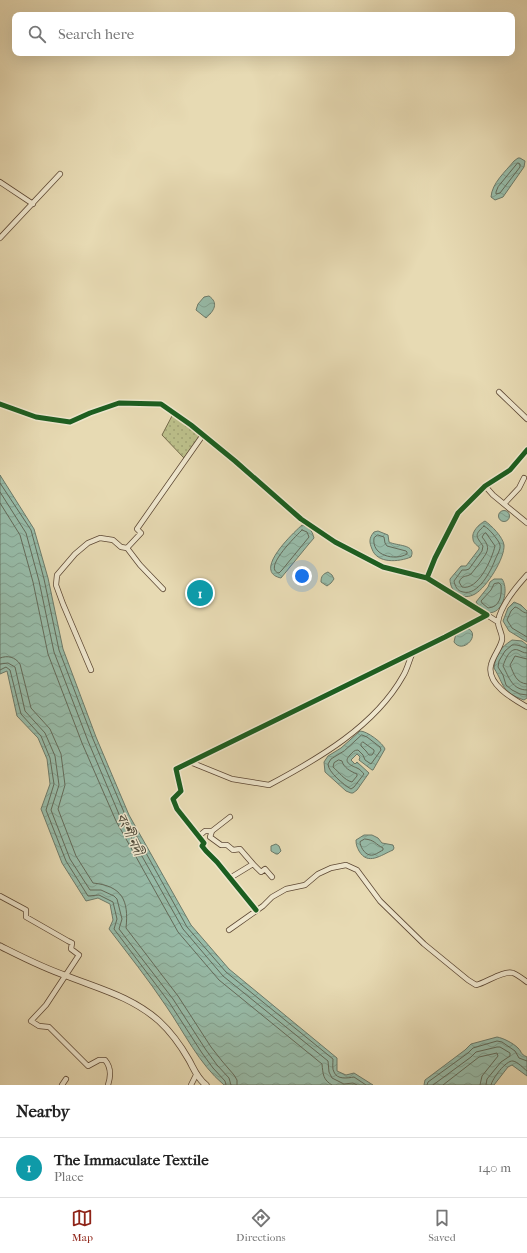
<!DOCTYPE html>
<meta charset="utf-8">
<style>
body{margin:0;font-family:"IM FELL French Canon","Noto Serif Bengali",serif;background:#f2f2f2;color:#222}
.you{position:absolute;left:302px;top:576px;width:14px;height:14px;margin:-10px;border:3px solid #fff;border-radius:50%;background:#1a73e8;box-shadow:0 0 0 6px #1a73e833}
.badge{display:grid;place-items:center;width:26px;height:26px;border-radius:50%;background:#8f2418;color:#fff;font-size:13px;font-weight:700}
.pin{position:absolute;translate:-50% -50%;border:2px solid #fff;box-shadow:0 1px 4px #0006}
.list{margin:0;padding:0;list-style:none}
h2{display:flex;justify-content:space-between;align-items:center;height:52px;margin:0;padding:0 16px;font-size:17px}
h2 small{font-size:13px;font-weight:400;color:#767676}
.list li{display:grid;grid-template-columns:26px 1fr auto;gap:12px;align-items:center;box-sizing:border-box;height:60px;padding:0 16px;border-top:1px solid #e0e0e0}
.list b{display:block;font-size:15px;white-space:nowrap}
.list p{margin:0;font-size:13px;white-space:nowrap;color:#767676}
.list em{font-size:13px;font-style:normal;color:#767676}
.icon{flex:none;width:22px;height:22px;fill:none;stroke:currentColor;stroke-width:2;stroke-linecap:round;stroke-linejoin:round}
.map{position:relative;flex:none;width:527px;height:1085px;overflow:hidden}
.search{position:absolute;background:#fff;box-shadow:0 4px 16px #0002;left:12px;right:12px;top:12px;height:44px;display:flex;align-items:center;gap:10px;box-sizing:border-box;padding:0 14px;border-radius:8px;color:#767676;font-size:15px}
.sheet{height:112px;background:#fff}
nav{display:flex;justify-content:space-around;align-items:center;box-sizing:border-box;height:56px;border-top:1px solid #e0e0e0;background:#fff;font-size:11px;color:#767676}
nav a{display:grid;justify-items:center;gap:2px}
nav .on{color:#8f2418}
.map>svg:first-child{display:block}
.park{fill:url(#park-dots);stroke:#756b4a}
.water{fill:url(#water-waves);stroke:#6d7a69}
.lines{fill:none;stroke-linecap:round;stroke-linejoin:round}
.shore{stroke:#636a59;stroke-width:1}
.minor-casing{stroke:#5d4834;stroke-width:6}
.tertiary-casing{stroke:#5d4834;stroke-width:7}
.minor{stroke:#efe7ce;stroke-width:4.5}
.tertiary{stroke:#efe7ce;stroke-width:5.5}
.cycleway-casing{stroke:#efe7ce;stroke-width:8}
.cycleway{stroke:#1b5e20;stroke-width:5}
.labels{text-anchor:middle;stroke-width:3;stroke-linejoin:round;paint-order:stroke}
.water-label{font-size:14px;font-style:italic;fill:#4e4939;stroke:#efe7ce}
</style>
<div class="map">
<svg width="527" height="1085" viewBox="0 0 527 1085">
<defs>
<pattern id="park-dots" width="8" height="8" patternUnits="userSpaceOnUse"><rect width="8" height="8" fill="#bbbe89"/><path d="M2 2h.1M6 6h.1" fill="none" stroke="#a1a375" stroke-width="1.8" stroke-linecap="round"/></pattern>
<pattern id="water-waves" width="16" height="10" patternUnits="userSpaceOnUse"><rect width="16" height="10" fill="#97bba8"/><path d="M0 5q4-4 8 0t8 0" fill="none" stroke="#82a08f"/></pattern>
</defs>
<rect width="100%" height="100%" fill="#e7dab3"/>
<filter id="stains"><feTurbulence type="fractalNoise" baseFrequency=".005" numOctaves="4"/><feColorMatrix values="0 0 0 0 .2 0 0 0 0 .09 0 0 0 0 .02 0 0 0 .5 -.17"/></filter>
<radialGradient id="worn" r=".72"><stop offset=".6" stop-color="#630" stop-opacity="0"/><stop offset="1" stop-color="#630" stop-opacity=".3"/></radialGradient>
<path class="park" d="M 173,414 L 200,436 L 184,458 L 162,435 Z"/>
<path class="water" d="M 518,158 L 520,158 L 525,161 L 524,167 L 503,197 L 495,200 L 491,197 C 492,183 505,172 514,161 Z
M 209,296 C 219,303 214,311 206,318 L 196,310 L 198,304 L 204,297 Z
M 0,475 L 34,529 L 48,578 L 63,649 L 96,737 L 129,815 L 191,925 L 229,969 L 337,1058 L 337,1071 L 346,1075 L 354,1073 L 373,1085 L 224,1085 C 199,1064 184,1032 166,1006 C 148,979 128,954 109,929 L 113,920 L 110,904 L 98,898 L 86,901 L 62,863 L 41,809 L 50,784 L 47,759 L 38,738 L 17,716 L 7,671 L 0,674 Z
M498.5 516a5.5 5.5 0 1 1 11 0a5.5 5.5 0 1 1-11 0Z
M 485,521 C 491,525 503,537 504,545 C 505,558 487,587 475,594 C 463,601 450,593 450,579 L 461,566 L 466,566 L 479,549 L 479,547 C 476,545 473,542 473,539 C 471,532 479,524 485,521 Z
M 302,525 C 309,527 312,530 314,538 L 308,545 L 281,578 C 252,572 292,534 302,525 Z
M 378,531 L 388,535 L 389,542 C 396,546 417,544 411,557 C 399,562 377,564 372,549 C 369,542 369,538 374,532 Z
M 328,572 L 332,575 L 334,579 L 331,583 L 327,586 L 321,582 C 321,576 323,574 328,572 Z
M 494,579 L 502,579 C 511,592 499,623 482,609 C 479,606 478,605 476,602 L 488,587 L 490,582 Z
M 514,602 L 521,605 L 527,611 L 527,642 L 509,631 L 503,621 L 508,608 Z
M 467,628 C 482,634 463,655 454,642 L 456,633 Z
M 512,640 L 522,641 L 527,645 L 527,698 L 524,700 C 501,692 505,686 494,668 C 496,654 500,648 512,640 Z
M 360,731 C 367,731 383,743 385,749 L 373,770 L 372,770 L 359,760 L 360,757 L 357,754 L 351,760 L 355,764 L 357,762 L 369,773 L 357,790 L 353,793 L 351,793 L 346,791 L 325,772 L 324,762 L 328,756 L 341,748 Z
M 364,835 L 372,835 L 378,838 L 382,843 L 393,845 L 394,848 L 393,850 C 381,855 368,866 359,851 C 357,847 356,845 356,840 Z
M 276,844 L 279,846 L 281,851 L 278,854 L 276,854 L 271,851 L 271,846 Z
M 497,1037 C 503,1038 513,1043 518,1048 C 523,1053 519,1053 527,1057 L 527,1076 L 512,1065 L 508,1067 L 494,1085 L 424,1085 L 425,1080 L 465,1050 L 471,1044 Z"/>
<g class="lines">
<path class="shore" d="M 518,163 L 520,164 L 520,167 L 500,193 L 496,194 L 496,192 L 498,187 Z
M 0,483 L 31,530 L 44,579 L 59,650 L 93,739 L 126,817 L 187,927 L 226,972 L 333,1059 C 333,1063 332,1069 334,1072 C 337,1080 348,1078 354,1077 L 366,1085
M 0,492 L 26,533 L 39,581 L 54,652 L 88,741 L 121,819 L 183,929 L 223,976 L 328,1061 L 329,1072 L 332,1078 L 344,1084 L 353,1083 L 357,1085
M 0,503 L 20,535 L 33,582 L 48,654 L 82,743 L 116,821 L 178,932 L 219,980 L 322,1064 C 323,1074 323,1080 332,1085
M 484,526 C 488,528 490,531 493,534 C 495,537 499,541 500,545 C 501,549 497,555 495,560 C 491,571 478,596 463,592 C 457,591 455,586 454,581 L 462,570 L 466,570 L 469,569 L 482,551 L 483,546 C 476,536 474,535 484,526 Z
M 302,530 L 307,532 L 309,537 L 282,570 L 279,573 C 262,569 296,536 302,530 Z
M 486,533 L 495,546 C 492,559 478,591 462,587 L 459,582 C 463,574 465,578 471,574 C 474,571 476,567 479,564 C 487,552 492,549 482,537 L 484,534 Z
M 378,535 L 384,537 L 385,543 L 387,546 L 406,551 L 407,552 L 407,554 C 395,561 371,556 374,538 Z
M 499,583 L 501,585 C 502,596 500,607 488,608 L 482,603 L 481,601 L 491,590 L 494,584 Z
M 527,613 C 522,613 520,608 515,607 L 511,611 L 507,620 L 512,628 L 527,637
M 527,648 C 522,648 520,644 512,645 L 505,651 L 499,661 L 498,667 L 503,675 L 506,685 L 512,690 L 520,694 L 527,695
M 527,653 C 523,653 521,651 518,650 C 510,647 505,660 503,666 C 509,677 512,690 527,690
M 0,658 C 8,655 15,657 20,664 L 31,708 L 50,729 L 61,754 L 65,785 L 58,809 L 76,856 L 93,883 C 122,886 129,900 126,928 L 178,996 L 211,1047 L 222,1061 L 234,1075 L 237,1080 L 237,1085
M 527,659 L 515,656 L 510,665 C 514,674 516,683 527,684
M 0,664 L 8,663 L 15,667 L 25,711 L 45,733 L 55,756 L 59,785 L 51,810 L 70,859 L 90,890 L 101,890 L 114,896 L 117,899 L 122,919 L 119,929 L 173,999 L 206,1050 L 217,1065 L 229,1078 L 231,1085
M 0,670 L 6,667 L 10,670 L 21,714 L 41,736 L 50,758 L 54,784 L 46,810 L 66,861 L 88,896 L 99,895 L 113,902 L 117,919 L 114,929 L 169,1002 L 202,1053 L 213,1068 L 225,1081 L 226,1085
M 362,735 L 367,737 L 380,747 L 381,750 L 371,764 L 365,760 L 363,755 L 358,750 C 354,750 353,752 350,755 C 343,762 350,765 357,768 C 360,769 362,772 364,774 L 354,787 L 351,789 C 344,785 328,772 328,764 L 331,759 L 344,751 Z
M 363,742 L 374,750 L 374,752 L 372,755 L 369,755 L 366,751 L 361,746 L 361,744 Z
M 339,760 L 342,761 C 344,768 350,771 357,774 L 357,776 L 352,782 C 344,780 339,772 333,767 L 334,763 Z
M 365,839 C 375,840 375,844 383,848 L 383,850 C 379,852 374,856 370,855 C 364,854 360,846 360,842 Z
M 427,1085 L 428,1082 L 468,1053 L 473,1048 L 490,1043 L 497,1041 L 502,1042 L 515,1051 L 519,1058 L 527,1061
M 433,1085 L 471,1057 L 476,1052 L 497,1047 L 500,1047 L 510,1053 L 510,1056 L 501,1062 L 487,1079 L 486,1085
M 443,1085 L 479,1057 L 497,1053 L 498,1056 L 482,1076 L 480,1085
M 491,1085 C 492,1079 506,1060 513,1061 C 518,1062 523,1068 527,1071"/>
<g class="minor-casing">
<path id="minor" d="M 0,182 L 33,204
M 0,238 L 60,174
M 499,392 L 527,419
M 0,404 L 36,417 L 70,422 L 90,413 L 119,403 L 161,404 L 191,425 L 235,461 L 301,519 L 335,542 L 383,567 L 427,578 L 435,558 L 458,513 L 485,486 L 510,470 L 527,450
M 485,486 L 493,495 L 527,523
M 504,504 L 519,488 L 524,478
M 527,575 C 517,586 500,606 498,622 C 498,628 503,634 502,640 C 500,649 493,656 491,665 C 486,684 513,699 527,707
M 163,589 L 140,565 L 127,548 L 141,533 L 137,529 L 203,435
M 487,615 L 498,622
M 91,670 L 63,604 L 56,585 L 57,575 L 75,554 L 88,543 L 100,538 L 113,540 L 121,547 L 127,548
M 190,762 L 232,779 L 269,785 C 318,759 375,726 403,676 C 407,670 409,661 412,654
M 212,831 L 230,817
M 199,836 L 205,831 L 212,831 L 210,837 L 221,845 L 227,845 L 233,850 L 240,849 L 253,864
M 230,878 L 253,864 L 261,872 L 265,869 L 272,877
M 0,896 L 26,910 L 26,917 L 68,941 L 72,943 L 71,949 L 79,955 L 46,1005 L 31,1021 L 39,1026 L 49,1027 L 88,1066 L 99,1060 L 105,1060 C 111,1067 111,1076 108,1085
M 256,910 L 217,862 L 206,851 L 202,846 L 204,843 L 177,809 L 173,799 L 181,791 L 176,769 L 445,637 L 487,615 L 427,578
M 229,930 L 263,906 L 272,897 L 286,889 L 305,885 L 318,874 L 331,868 L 346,865 L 357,870 L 380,901 L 424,944 L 468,980 L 476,985 C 486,983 503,970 513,973 C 518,975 523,979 527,982
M 62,1085 L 66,1079
M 191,1085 L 196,1075"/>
</g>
<g class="tertiary-casing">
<path id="tertiary" d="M 0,946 C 22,957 43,968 67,976 C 100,989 132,997 159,1021 C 171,1032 181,1046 189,1060 C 194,1069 197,1078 206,1085"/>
</g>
<use href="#minor" class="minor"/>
<use href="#tertiary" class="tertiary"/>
<g class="cycleway-casing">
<path id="cycleway" d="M 0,404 L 36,417 L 70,422 L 90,413 L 119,403 L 161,404 L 191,425 L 235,461 L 301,519 L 335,542 L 383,567 L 427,578 L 435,558 L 458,513 L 485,486 L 510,470 L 527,450
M 256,910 L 217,862 L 206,851 L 202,846 L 204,843 L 177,809 L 173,799 L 181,791 L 176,769 L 445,637 L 487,615 L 427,578"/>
</g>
<use href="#cycleway" class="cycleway"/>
</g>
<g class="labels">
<g class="water-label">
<text transform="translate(130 834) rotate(65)" y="5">বংশী নদী</text>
</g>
</g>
<rect width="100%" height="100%" filter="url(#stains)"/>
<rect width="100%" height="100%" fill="url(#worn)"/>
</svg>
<div class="you"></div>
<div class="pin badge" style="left:200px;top:593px;background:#0f9aa8">1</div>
<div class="search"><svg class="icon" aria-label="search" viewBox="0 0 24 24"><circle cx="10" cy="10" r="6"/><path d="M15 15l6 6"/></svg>Search here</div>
</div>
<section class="sheet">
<h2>Nearby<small></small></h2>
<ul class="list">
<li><span class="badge" style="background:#0f9aa8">1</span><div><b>The Immaculate Textile</b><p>Place</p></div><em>140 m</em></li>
</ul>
</section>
<nav>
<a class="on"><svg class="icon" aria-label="map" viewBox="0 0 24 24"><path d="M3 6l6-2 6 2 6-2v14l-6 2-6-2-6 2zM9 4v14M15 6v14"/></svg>Map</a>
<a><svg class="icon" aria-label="directions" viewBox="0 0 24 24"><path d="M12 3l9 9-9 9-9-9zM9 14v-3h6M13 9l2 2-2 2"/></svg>Directions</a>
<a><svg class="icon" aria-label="saved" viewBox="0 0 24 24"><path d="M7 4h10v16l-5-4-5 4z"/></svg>Saved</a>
</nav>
